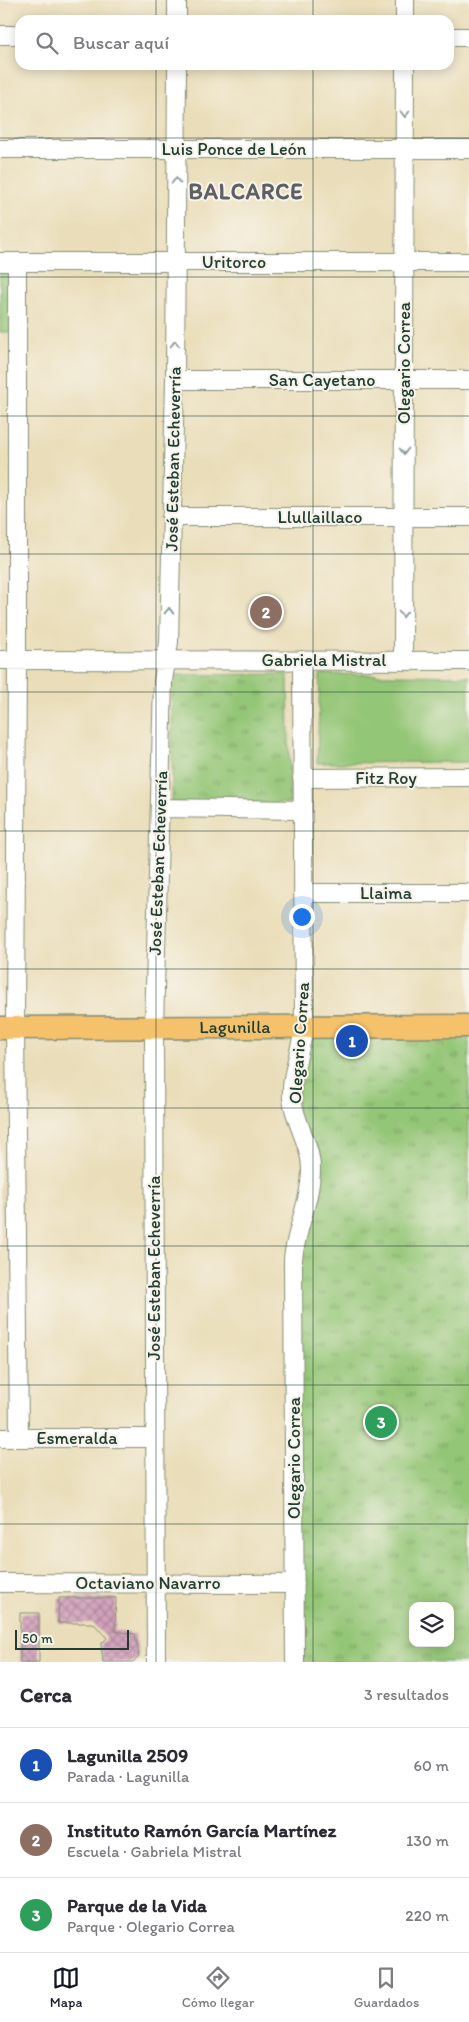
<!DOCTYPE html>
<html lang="es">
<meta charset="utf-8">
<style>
body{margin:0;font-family:Itim,sans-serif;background:#f2f2f3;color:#2b2b33}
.controls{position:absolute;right:15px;bottom:15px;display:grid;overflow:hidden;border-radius:10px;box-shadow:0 2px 12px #0003}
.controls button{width:45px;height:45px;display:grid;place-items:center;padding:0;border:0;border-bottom:1px solid #e1e1e2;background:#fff;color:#2b2b33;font:25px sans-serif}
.scale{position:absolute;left:15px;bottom:12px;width:114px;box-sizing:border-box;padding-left:5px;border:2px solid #1f3d34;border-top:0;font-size:14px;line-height:18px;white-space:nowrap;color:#1f3d34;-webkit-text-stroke:4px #f7f3e8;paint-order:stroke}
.you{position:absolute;left:301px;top:916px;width:18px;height:18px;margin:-12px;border:4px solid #fff;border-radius:50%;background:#1a73e8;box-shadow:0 0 0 8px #1a73e833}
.badge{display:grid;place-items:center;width:32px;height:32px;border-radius:50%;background:#111827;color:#fff;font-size:16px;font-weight:700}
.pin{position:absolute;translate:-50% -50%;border:2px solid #fff;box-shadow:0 1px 5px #0006}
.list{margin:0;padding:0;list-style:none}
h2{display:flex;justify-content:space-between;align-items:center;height:65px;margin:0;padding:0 20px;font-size:21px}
h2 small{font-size:16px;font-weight:400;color:#7c7c81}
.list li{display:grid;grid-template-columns:32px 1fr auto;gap:15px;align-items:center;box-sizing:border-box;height:75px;padding:0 20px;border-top:1px solid #e1e1e2}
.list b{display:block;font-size:19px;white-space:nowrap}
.list p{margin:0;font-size:16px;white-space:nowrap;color:#7c7c81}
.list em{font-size:16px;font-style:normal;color:#7c7c81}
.icon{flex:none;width:28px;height:28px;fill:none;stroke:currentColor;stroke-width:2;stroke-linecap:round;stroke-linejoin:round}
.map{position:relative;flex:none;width:469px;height:1662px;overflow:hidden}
.search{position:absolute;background:#fff;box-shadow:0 2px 12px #0003;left:15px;right:15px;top:15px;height:55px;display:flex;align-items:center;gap:12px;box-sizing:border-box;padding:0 18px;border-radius:15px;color:#7c7c81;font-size:19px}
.sheet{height:290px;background:#fff}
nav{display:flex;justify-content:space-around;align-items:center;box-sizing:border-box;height:70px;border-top:1px solid #e1e1e2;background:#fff;font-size:14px;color:#7c7c81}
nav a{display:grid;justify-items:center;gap:2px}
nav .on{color:#111827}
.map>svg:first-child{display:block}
.green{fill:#94c677;stroke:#5a8256}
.park{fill:url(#park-tufts);stroke:#5a8256;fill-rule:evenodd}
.building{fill:url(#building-cross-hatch)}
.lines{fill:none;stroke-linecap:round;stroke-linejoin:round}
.minor-casing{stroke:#848e77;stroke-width:20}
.major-casing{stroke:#848e77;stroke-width:25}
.minor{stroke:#fff;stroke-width:18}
.major{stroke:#f5c16b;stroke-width:22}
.oneway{stroke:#8f9e9a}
.grid{fill:none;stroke:#1f3d34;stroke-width:1;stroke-opacity:0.55}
.labels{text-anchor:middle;stroke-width:4;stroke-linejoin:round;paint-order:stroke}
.street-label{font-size:18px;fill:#1f3d34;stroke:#f7f3e8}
.district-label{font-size:22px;font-weight:bold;letter-spacing:1px;fill:#5e6064;stroke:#f7f3e8}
</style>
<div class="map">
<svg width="469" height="1662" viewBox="0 0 469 1662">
<defs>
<pattern id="park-tufts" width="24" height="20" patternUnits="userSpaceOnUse" patternTransform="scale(1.25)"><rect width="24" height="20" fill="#94c677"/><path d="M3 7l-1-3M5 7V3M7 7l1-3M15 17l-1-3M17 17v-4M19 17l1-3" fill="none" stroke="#78a262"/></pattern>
<pattern id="building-cross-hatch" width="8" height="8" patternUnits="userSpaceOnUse" patternTransform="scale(1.25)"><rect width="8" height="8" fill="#d2a1bc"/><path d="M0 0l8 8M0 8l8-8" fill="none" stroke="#aa849a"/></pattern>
</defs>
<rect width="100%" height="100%" fill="#f7f3e8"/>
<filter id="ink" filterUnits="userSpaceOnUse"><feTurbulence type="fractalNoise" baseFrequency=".02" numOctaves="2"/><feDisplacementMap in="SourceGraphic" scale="10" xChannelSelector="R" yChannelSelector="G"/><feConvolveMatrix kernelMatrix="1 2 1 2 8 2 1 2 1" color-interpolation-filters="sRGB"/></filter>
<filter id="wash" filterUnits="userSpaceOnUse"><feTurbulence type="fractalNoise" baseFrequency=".0096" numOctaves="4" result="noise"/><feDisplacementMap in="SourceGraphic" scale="20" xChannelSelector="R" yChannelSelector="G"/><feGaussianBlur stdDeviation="1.12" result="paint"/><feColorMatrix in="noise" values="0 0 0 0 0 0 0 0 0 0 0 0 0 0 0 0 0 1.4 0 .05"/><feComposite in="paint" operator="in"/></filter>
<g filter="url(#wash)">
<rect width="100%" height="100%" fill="#eadeba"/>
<path class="green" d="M 0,269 L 11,269 L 12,332 L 0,332 Z
M 320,674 L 469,676 L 469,762 L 317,763 Z"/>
<path class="park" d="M 288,674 L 290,803 L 172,803 L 172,675 Z
M 469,1026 L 469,1662 L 295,1662 L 293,1259 L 309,1184 L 296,1120 L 304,1027 ZM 413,1606 L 450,1606 L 450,1643 L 413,1643 Z"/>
<g id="blocks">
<path class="building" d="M 59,1598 L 116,1598 L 115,1631 L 135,1634 L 139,1657 L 133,1662 L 103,1662 L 101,1644 L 107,1638 L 93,1623 L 58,1623 Z
M 20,1613 L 39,1613 L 39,1662 L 20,1662 Z"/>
</g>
</g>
<g filter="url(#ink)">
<use href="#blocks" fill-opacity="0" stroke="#848e77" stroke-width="1"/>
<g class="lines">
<g class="minor-casing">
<path id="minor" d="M 177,20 L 177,0
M 405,20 L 405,0
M 0,35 L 20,35
M 449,37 L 469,37
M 0,149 L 469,149
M 0,262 L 469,262
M 17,262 L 17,660 L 15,1028 L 19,1438
M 175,380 L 469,380
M 171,517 L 469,517
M 0,660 L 469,661
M 403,661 L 405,65
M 302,778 L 469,777
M 160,808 L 302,810
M 303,893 L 469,893
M 0,1438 L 155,1438
M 0,1583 L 295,1584
M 156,1662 L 154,1028 L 163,681 L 169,642 L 175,380 L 177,65
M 295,1662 L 293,1259 C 296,1229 311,1200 311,1169 C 311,1145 295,1123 292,1099 C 290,1076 301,1051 304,1027 L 302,660"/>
</g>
<g class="major-casing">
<g id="major">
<path id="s1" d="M 0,1028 L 469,1026"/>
</g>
</g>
<use href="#minor" class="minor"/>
<use href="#major" class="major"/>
</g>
<defs><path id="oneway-chevron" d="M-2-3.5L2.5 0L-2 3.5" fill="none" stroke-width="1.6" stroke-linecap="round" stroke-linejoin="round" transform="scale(1.25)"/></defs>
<g class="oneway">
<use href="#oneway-chevron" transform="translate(405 114) rotate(90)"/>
<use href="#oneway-chevron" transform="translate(176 181) rotate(-90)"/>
<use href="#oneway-chevron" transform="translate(175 344) rotate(-90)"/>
<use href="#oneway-chevron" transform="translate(404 451) rotate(90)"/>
<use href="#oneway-chevron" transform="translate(169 611) rotate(-89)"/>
<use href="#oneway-chevron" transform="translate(403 614) rotate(90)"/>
</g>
</g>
<path class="grid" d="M 156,0 L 156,20M 313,0 L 313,20M 156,65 L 156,1662M 313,65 L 313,1662M 0,138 L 469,138M 0,277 L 469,277M 0,416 L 469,416M 0,554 L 469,554M 0,692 L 469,692M 0,831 L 469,831M 0,969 L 469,969M 0,1108 L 469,1108M 0,1246 L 469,1246M 0,1385 L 469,1385M 0,1524 L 469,1524"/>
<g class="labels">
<g class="street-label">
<text x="234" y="155">Luis Ponce de León</text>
<text x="234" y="268">Uritorco</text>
<text transform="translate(404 363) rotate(-90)" y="6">Olegario Correa</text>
<text x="322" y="386">San Cayetano</text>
<text transform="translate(173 459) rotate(-89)" y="6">José Esteban Echeverría</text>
<text x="320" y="523">Llullaillaco</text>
<text x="324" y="666">Gabriela Mistral</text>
<text x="386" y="784">Fitz Roy</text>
<text transform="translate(158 863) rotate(-88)" y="6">José Esteban Echeverría</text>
<text x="386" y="899">Llaima</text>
<text dy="6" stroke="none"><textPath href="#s1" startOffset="235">Lagunilla</textPath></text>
<text transform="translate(299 1043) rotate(-86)" y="6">Olegario Correa</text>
<text transform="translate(154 1268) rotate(-90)" y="6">José Esteban Echeverría</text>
<text x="77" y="1444">Esmeralda</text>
<text transform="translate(294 1458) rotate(-90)" y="6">Olegario Correa</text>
<text x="148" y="1589">Octaviano Navarro</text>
</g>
<g class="district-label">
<text x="246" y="199">BALCARCE</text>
</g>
</g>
</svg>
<div class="controls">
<button><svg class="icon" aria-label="layers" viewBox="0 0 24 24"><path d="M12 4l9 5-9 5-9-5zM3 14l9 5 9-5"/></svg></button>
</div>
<div class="scale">50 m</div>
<div class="you"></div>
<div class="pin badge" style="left:352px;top:1041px;background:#1a4fb4">1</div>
<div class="pin badge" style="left:266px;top:612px;background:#8d6e63">2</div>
<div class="pin badge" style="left:381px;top:1422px;background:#2e9e5b">3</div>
<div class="search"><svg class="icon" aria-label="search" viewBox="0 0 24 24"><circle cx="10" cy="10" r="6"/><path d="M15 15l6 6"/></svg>Buscar aquí</div>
</div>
<section class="sheet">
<h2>Cerca<small>3 resultados</small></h2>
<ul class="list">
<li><span class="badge" style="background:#1a4fb4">1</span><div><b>Lagunilla 2509</b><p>Parada · Lagunilla</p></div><em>60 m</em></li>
<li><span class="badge" style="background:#8d6e63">2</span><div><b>Instituto Ramón García Martínez</b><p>Escuela · Gabriela Mistral</p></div><em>130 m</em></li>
<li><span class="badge" style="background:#2e9e5b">3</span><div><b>Parque de la Vida</b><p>Parque · Olegario Correa</p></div><em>220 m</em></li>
</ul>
</section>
<nav>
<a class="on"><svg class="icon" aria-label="map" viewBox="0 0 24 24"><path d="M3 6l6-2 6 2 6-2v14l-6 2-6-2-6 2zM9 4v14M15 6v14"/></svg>Mapa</a>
<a><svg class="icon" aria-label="directions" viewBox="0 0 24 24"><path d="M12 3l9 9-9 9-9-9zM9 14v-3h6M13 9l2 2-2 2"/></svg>Cómo llegar</a>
<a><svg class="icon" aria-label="saved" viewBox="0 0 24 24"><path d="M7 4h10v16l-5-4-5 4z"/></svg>Guardados</a>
</nav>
